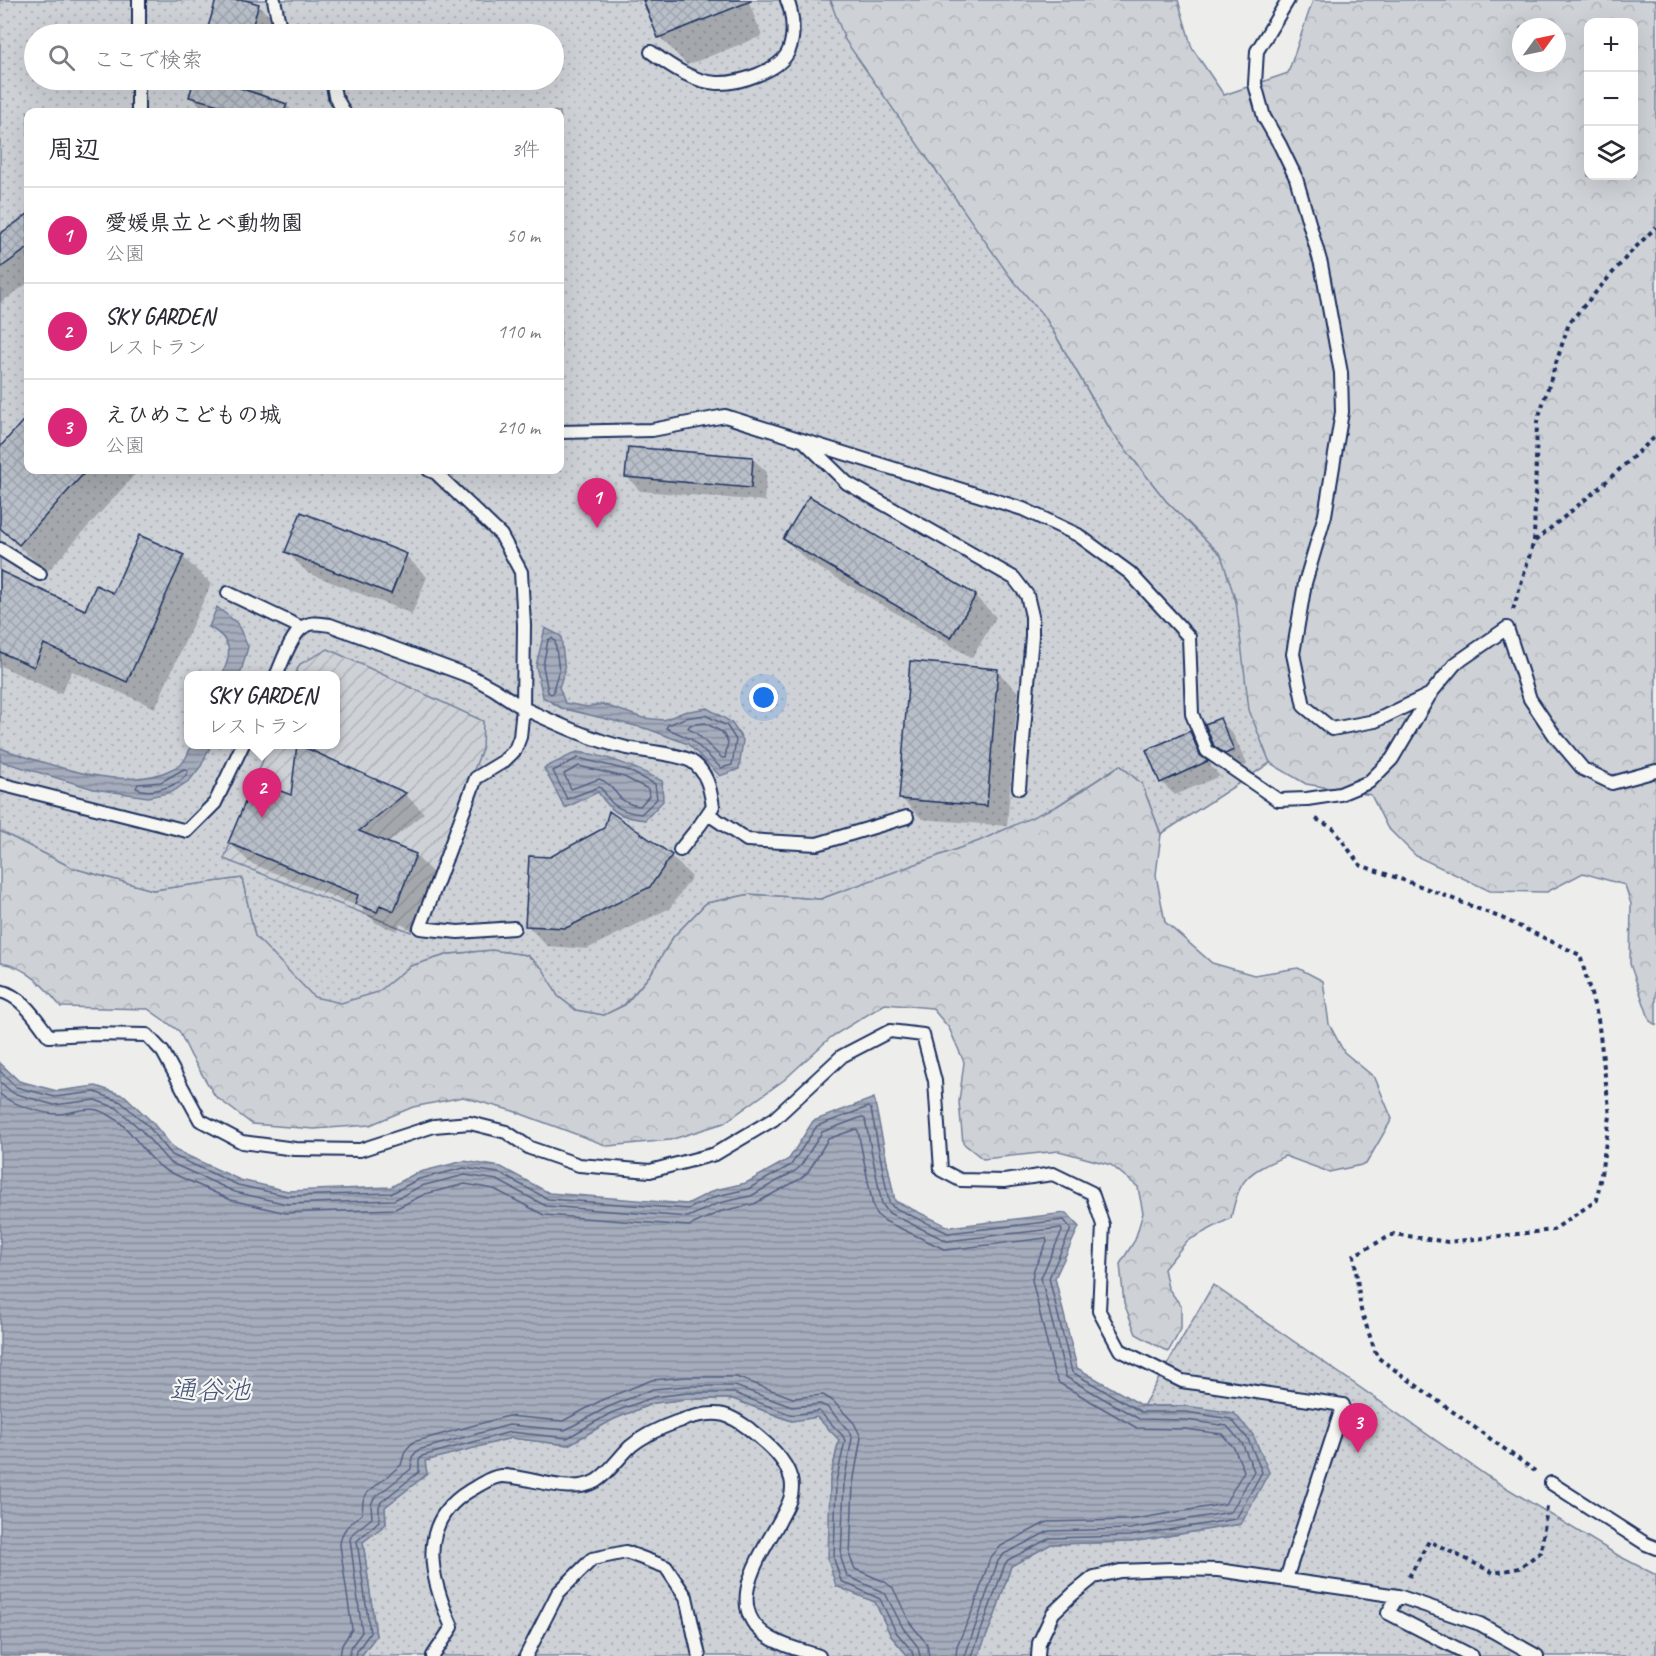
<!DOCTYPE html>
<html lang="ja">
<meta charset="utf-8">
<style>
body{margin:0;font-family:Caveat,"Klee One",sans-serif;background:#f7f7f7;color:#2b2b33}
.controls{position:absolute;right:18px;top:18px;display:grid;overflow:hidden;border-radius:12px;box-shadow:0 6px 24px #0002}
.controls button{width:54px;height:54px;display:grid;place-items:center;padding:0;border:0;border-bottom:2px solid #e1e1e2;background:#fff;color:#2b2b33;font:30px sans-serif}
.compass{position:absolute;left:1512px;top:18px;width:54px;height:54px;border-radius:50%;background:#fff;box-shadow:0 6px 24px #0002;rotate:57deg}
.you{position:absolute;left:764px;top:698px;width:21px;height:21px;margin:-15px;border:4px solid #fff;border-radius:50%;background:#1a73e8;box-shadow:0 0 0 9px #1a73e833}
.badge{display:grid;place-items:center;width:39px;height:39px;border-radius:50%;background:#db2777;color:#fff;font-size:20px;font-weight:700}
.pin{position:absolute;translate:-50% -50px;filter:drop-shadow(0 2px 3px #0008)}
.pin::after{content:'';position:absolute;top:32px;width:21px;height:18px;background:inherit;clip-path:polygon(0 0,100% 0,50% 100%)}
.popup{position:absolute;left:184px;top:671px;width:156px;height:78px;box-sizing:border-box;display:grid;place-content:center;border-radius:12px;background:#fff;filter:drop-shadow(0 2px 4px #0005);font-size:20px;white-space:nowrap;color:#7c7c81}
.popup b{font-size:22px;color:#2b2b33}
.popup::after{content:'';position:absolute;left:50%;top:100%;margin-left:-12px;border:12px solid transparent;border-top-color:#fff}
.list{margin:0;padding:0;list-style:none}
h2{display:flex;justify-content:space-between;align-items:center;height:78px;margin:0;padding:0 24px;font-size:26px}
h2 small{font-size:20px;font-weight:400;color:#7c7c81}
.list li{display:grid;grid-template-columns:39px 1fr auto;gap:18px;align-items:center;box-sizing:border-box;height:96px;padding:0 24px;border-top:2px solid #e1e1e2}
.list b{display:block;font-size:22px;white-space:nowrap}
.list p{margin:0;font-size:20px;white-space:nowrap;color:#7c7c81}
.list em{font-size:20px;font-style:normal;color:#7c7c81}
.icon{flex:none;width:33px;height:33px;fill:none;stroke:currentColor;stroke-width:2;stroke-linecap:round;stroke-linejoin:round}
.map{position:relative;flex:none;width:1656px;height:1656px;overflow:hidden}
.search{position:absolute;background:#fff;box-shadow:0 6px 24px #0002;left:24px;top:24px;width:540px;height:66px;display:flex;align-items:center;gap:15px;box-sizing:border-box;padding:0 21px;border-radius:33px;color:#7c7c81;font-size:22px}
.panel{position:absolute;background:#fff;box-shadow:0 6px 24px #0002;left:24px;top:108px;width:540px;height:366px;border-radius:12px}
.map>svg:first-child{display:block}
.forest{fill:url(#forest-crowns);stroke:#74809a;stroke-width:1.5;fill-rule:evenodd}
.park{fill:url(#park-dots);stroke:#74809a;stroke-width:1.5;fill-rule:evenodd}
.garden{fill:url(#garden-furrows);stroke:#74809a;stroke-width:1.5}
.water{fill:url(#water-rules);stroke:#6e7a96;stroke-width:1.5}
.shadow{fill:#0003}
.lines{fill:none;stroke-linecap:round;stroke-linejoin:round}
.shore{stroke:#526184;stroke-width:1.5}
.building{fill:url(#building-cross-hatch);stroke:#1b2f5e;stroke-width:1.5}
.lane-casing{stroke:#1b2f5e;stroke-width:16}
.path{stroke:#1b2f5e;stroke-width:4;stroke-dasharray:4.5 4.5;stroke-linecap:butt}
.lane{stroke:#f6f6f2;stroke-width:12}
.labels{text-anchor:middle;stroke-width:4.5;stroke-linejoin:round;paint-order:stroke}
.water-label{font-size:27px;font-style:italic;fill:#44547a;stroke:#f6f6f2}
</style>
<div class="map">
<svg width="1656" height="1656" viewBox="0 0 1656 1656">
<defs>
<pattern id="forest-crowns" width="20" height="18" patternUnits="userSpaceOnUse" patternTransform="scale(1.5)"><rect width="20" height="18" fill="#ced2d7"/><path d="M2 6a3 3 0 1 1 6 0M12 15a3 3 0 1 1 6 0" fill="none" stroke="#b0b5bb"/></pattern>
<pattern id="park-dots" width="8" height="8" patternUnits="userSpaceOnUse" patternTransform="scale(1.5)"><rect width="8" height="8" fill="#ced2d7"/><path d="M2 2h.1M6 6h.1" fill="none" stroke="#b0b5bb" stroke-width="1.8" stroke-linecap="round"/></pattern>
<pattern id="garden-furrows" width="10" height="10" patternUnits="userSpaceOnUse" patternTransform="scale(1.5)"><rect width="10" height="10" fill="#ced2d7"/><path d="M-1 1l2-2M0 10L10 0M9 11l2-2" fill="none" stroke="#b0b5bb"/></pattern>
<pattern id="water-rules" width="6" height="5" patternUnits="userSpaceOnUse" patternTransform="scale(1.5)"><rect width="6" height="5" fill="#a5acbc"/><path d="M0 2.5h6" fill="none" stroke="#868c9c"/></pattern>
<pattern id="building-cross-hatch" width="8" height="8" patternUnits="userSpaceOnUse" patternTransform="scale(1.5)"><rect width="8" height="8" fill="#b9bfc8"/><path d="M0 0l8 8M0 8l8-8" fill="none" stroke="#9ea4ae"/></pattern>
</defs>
<rect width="100%" height="100%" fill="#edeeec"/>
<filter id="ink" filterUnits="userSpaceOnUse"><feTurbulence type="fractalNoise" baseFrequency=".0167" numOctaves="2"/><feDisplacementMap in="SourceGraphic" scale="12" xChannelSelector="R" yChannelSelector="G"/><feConvolveMatrix kernelMatrix="1 2 1 2 8 2 1 2 1" color-interpolation-filters="sRGB"/></filter>
<g filter="url(#ink)">
<path class="forest" d="M 830,0 L 1178,0 L 1192,48 L 1224,95 L 1288,73 L 1313,0 L 1656,0 L 1656,1025 L 1650,1021 L 1630,964 L 1631,904 L 1625,885 L 1583,873 L 1547,892 L 1490,891 L 1416,856 L 1387,827 L 1371,795 L 1306,784 L 1270,763 L 1250,721 L 1221,555 L 1166,501 L 1111,431 L 1046,319 L 554,34 L 833,5 ZM 1588,22 L 1634,22 L 1634,176 L 1588,176 ZM 1521,27 L 1557,27 L 1557,63 L 1521,63 Z
M 1120,765 L 1142,784 L 1161,834 L 1156,875 L 1165,922 L 1212,963 L 1254,975 L 1298,968 L 1323,981 L 1329,1024 L 1344,1052 L 1375,1078 L 1392,1119 L 1366,1164 L 1329,1172 L 1285,1156 C 1248,1173 1240,1176 1231,1218 L 1187,1241 L 1164,1269 L 1168,1288 L 1181,1306 L 1181,1329 L 1168,1352 L 1136,1334 L 1124,1303 L 1120,1264 L 1135,1240 L 1143,1213 L 1138,1187 L 1111,1165 L 1059,1151 L 983,1159 L 963,1143 L 959,1102 L 964,1062 L 949,1028 L 932,1008 L 885,1004 L 831,1037 L 784,1080 L 724,1123 L 670,1140 L 608,1146 L 513,1111 L 463,1097 L 413,1107 L 370,1125 L 314,1129 L 252,1124 L 215,1096 L 191,1056 L 179,1031 L 148,1009 L 61,1007 C 45,987 27,966 0,963 L 0,831 L 73,868 L 153,890 L 242,878 L 255,936 L 378,991 L 410,966 L 449,954 L 492,950 L 527,955 L 543,968 L 558,996 L 576,1010 L 604,1015 L 625,1005 L 650,975 L 673,937 L 706,903 L 750,894 L 821,899 L 1057,806 Z"/>
<path class="park" d="M 0,0 L 830,0 L 845,40 L 1008,274 L 1046,319 L 1111,431 L 1166,501 L 1221,555 L 1236,602 L 1249,710 L 1270,763 L 1161,834 L 1142,784 L 1120,765 L 1057,806 L 979,841 L 820,899 L 750,894 L 706,903 L 673,937 L 650,975 L 624,1005 L 604,1015 L 576,1010 L 558,996 L 543,969 L 527,955 L 492,950 L 449,954 L 410,966 L 378,992 L 341,1003 L 314,997 L 255,936 L 242,878 L 153,890 L 73,868 L 0,831 ZM 34,34 L 554,34 L 554,80 L 34,80 ZM 28,112 L 560,112 L 560,470 L 28,470 ZM 188,676 L 336,676 L 336,744 L 188,744 Z
M 1213,1285 L 1487,1476 L 1619,1556 L 1656,1575 L 1656,1656 L 978,1656 L 995,1615 L 1011,1566 L 1051,1544 L 1131,1542 L 1241,1524 L 1252,1501 L 1186,1406 L 1143,1406 Z
M 687,1399 L 733,1399 L 791,1421 L 817,1417 L 839,1439 L 830,1481 L 836,1586 L 875,1602 L 891,1636 L 908,1656 L 361,1656 L 376,1636 L 363,1542 L 386,1524 L 385,1507 L 427,1474 L 424,1461 L 511,1438 L 568,1445 L 614,1419 L 654,1403 Z"/>
<path class="garden" d="M 328,649 L 483,721 L 482,749 L 411,932 L 224,859 L 269,745 L 336,744 L 336,676 L 295,675 L 300,664 Z"/>
<path class="water" d="M 217,607 L 237,623 L 248,647 L 240,675 L 222,675 C 232,653 233,640 209,627 Z
M 545,628 L 561,636 L 565,671 L 559,687 L 565,703 L 587,707 L 602,704 L 643,718 L 664,720 L 684,712 L 707,708 L 731,722 L 743,740 L 739,769 L 720,776 L 688,744 L 648,729 L 561,708 L 543,697 L 536,666 Z
M 192,745 L 211,745 L 201,766 L 190,780 L 172,792 L 148,797 L 94,789 L 0,761 L 0,748 C 47,764 126,794 172,769 C 176,767 181,765 184,761 C 187,757 189,750 192,745 Z
M 577,752 C 607,755 635,767 662,781 L 663,801 L 645,820 C 620,817 612,813 598,792 L 565,808 L 544,768 Z
M 0,1063 L 19,1081 L 57,1091 L 96,1086 L 125,1096 L 152,1122 L 175,1150 L 240,1180 L 288,1191 L 391,1187 L 416,1173 L 464,1161 L 501,1167 L 549,1193 L 687,1204 L 715,1190 L 746,1183 L 789,1159 L 813,1121 L 874,1098 L 895,1201 L 949,1227 L 1066,1213 L 1079,1227 L 1055,1278 L 1077,1368 L 1143,1406 L 1186,1406 L 1234,1413 L 1253,1435 L 1269,1472 L 1241,1524 L 1131,1542 L 1051,1544 L 1011,1566 L 995,1615 L 978,1656 L 908,1656 L 891,1636 L 875,1602 L 836,1586 L 828,1560 L 830,1481 L 839,1440 L 817,1417 L 792,1421 L 733,1399 L 688,1399 L 654,1403 L 614,1419 L 568,1445 L 511,1438 L 425,1461 L 427,1474 L 385,1507 L 386,1524 L 363,1542 L 376,1636 L 361,1656 L 0,1656 Z"/>
<path class="shadow" d="M 217,0 L 240,0 L 258,5 L 279,26 L 277,34 L 208,34 Z
M 645,0 L 748,0 L 762,36 L 687,65 L 660,37 Z
M 196,80 L 265,80 L 260,96 L 286,105 L 294,112 L 207,112 L 191,97 Z
M 28,216 L 28,283 L 0,303 L 0,236 Z
M 28,417 L 28,470 L 139,470 L 47,572 L 0,529 L 0,449 Z
M 753,459 L 767,472 L 764,501 L 640,491 L 627,477 Z
M 809,498 L 975,596 L 996,617 L 972,658 L 806,560 L 785,539 Z
M 287,552 L 406,556 L 427,577 L 412,614 L 308,573 Z
M 183,557 L 211,584 L 155,708 L 72,671 L 61,694 L 3,667 L 0,664 L 0,585 L 86,612 Z
M 997,671 L 1018,692 L 1007,826 L 922,819 L 901,798 Z
M 1220,720 L 1233,734 L 1247,764 L 1240,767 L 1215,745 Z
M 1190,733 L 1203,747 L 1212,768 L 1220,776 L 1175,795 L 1161,782 Z
M 299,746 L 405,794 L 424,813 L 387,844 L 415,855 L 435,875 L 413,930 L 400,924 L 397,931 L 376,923 L 360,907 L 250,863 L 230,843 L 292,798 Z
M 671,856 L 692,877 L 670,908 L 587,949 L 547,946 L 527,925 L 550,859 Z"/>
<g class="lines">
<path class="shore" d="M 552,638 L 555,641 L 559,670 L 554,686 L 554,692 L 551,694 L 548,692 L 543,666 L 548,640 Z
M 705,715 L 727,726 L 736,740 L 732,765 L 721,768 L 691,739 L 666,728 L 668,725 L 685,718 Z
M 705,723 L 722,732 L 728,742 L 725,758 L 722,758 L 697,734 L 688,728 L 690,725 Z
M 578,758 L 627,770 L 655,784 L 657,799 L 641,814 C 631,813 620,810 612,803 C 606,797 606,791 599,787 L 567,799 L 553,771 Z
M 579,766 L 624,777 L 648,789 L 649,796 L 640,806 C 614,804 617,784 599,779 L 571,789 L 564,774 Z
M 184,769 L 188,771 C 183,786 150,795 136,788 L 138,784 L 161,782 Z
M 0,1071 L 16,1087 L 55,1097 L 95,1092 L 121,1102 L 148,1126 L 172,1155 L 238,1185 L 288,1196 L 392,1193 L 419,1179 L 464,1168 L 499,1173 L 548,1199 L 688,1209 L 717,1196 L 748,1189 L 791,1165 L 817,1126 L 868,1107 L 871,1109 L 889,1202 L 893,1207 L 948,1233 L 1064,1220 L 1071,1229 L 1049,1278 L 1072,1372 L 1141,1412 L 1186,1412 L 1231,1419 L 1248,1439 L 1262,1472 L 1236,1519 L 1130,1536 L 1050,1538 L 1008,1560 L 1005,1564 L 972,1656
M 0,1082 L 13,1093 L 54,1105 L 95,1100 L 117,1108 L 142,1131 L 169,1162 L 235,1192 L 287,1204 L 394,1200 L 421,1186 L 465,1175 L 497,1180 L 546,1206 L 688,1217 L 719,1203 L 751,1196 L 795,1171 L 800,1167 L 822,1132 L 862,1117 L 865,1119 L 882,1204 L 889,1213 L 947,1241 L 1061,1228 L 1062,1231 L 1041,1278 L 1066,1377 L 1139,1419 L 1186,1420 L 1227,1426 L 1242,1443 L 1254,1471 L 1231,1512 L 1130,1529 L 1049,1531 L 1004,1554 L 998,1561 L 965,1656
M 0,1094 C 10,1104 46,1115 60,1114 C 71,1113 86,1107 97,1110 C 131,1120 139,1153 165,1170 L 231,1200 L 286,1213 L 395,1209 L 425,1194 L 465,1184 L 494,1189 L 544,1215 L 689,1226 L 722,1211 L 754,1204 L 800,1179 L 808,1172 L 828,1139 L 856,1129 L 858,1131 L 873,1206 L 877,1215 L 885,1221 L 946,1250 L 1046,1238 L 1047,1242 L 1034,1269 L 1032,1280 L 1054,1373 L 1059,1383 L 1137,1428 L 1185,1429 L 1222,1434 L 1234,1448 L 1244,1471 L 1225,1504 L 1129,1520 L 1047,1522 L 1001,1546 L 990,1558 L 974,1607 L 957,1646 L 956,1656
M 340,1656 L 342,1645 L 352,1629 L 340,1545 C 341,1529 351,1523 362,1514 L 363,1501 L 367,1493 L 401,1465 L 405,1451 L 413,1442 L 508,1416 L 563,1421 L 604,1399 L 652,1380 L 686,1377 L 736,1377 L 793,1398 L 823,1395 L 833,1401 L 854,1423 L 861,1437 L 853,1484 L 850,1557 L 855,1569 L 885,1582 L 893,1588 L 910,1623 L 927,1644 L 929,1656
M 349,1656 L 351,1647 L 362,1632 L 350,1539 L 353,1533 L 372,1518 L 371,1505 L 374,1498 L 411,1469 L 412,1457 L 418,1450 L 509,1425 L 565,1430 L 608,1407 L 653,1389 L 687,1386 L 735,1386 L 792,1407 L 820,1404 L 827,1407 L 848,1430 L 852,1438 L 844,1483 L 841,1558 L 847,1576 L 885,1593 L 903,1628 L 918,1647 L 920,1656
M 356,1656 L 357,1651 L 370,1633 L 357,1541 L 379,1521 L 379,1507 L 381,1502 L 419,1472 L 419,1461 L 422,1456 L 510,1432 L 567,1438 L 611,1413 L 654,1397 L 687,1393 L 734,1393 L 792,1415 L 819,1411 L 843,1436 L 845,1441 L 836,1482 L 834,1559 L 841,1581 L 880,1599 L 896,1632 L 912,1651 L 913,1656"/>
</g>
<path class="building" d="M 216,0 L 245,0 L 259,4 L 250,34 L 206,34 Z
M 643,0 L 751,0 L 751,1 L 658,38 Z
M 194,80 L 238,80 L 237,87 L 287,104 L 284,112 L 245,112 L 189,97 Z
M 28,214 L 28,248 L 0,268 L 0,234 Z
M 28,415 L 28,470 L 87,470 L 19,545 L 0,528 L 0,447 Z
M 628,447 L 753,457 L 751,488 L 625,477 Z
M 809,496 L 976,595 L 951,638 L 783,539 Z
M 301,512 L 407,554 L 391,594 L 285,552 Z
M 139,535 L 184,555 L 127,682 L 44,644 L 34,667 L 0,652 L 0,571 L 85,610 L 96,585 L 113,593 Z
M 910,661 L 998,669 L 987,806 L 899,799 Z
M 1220,718 L 1234,750 L 1225,754 L 1214,746 L 1205,724 Z
M 1190,731 L 1200,755 L 1208,761 L 1160,783 L 1146,750 Z
M 297,744 L 406,793 L 359,831 L 416,854 L 394,911 L 380,905 L 377,912 L 355,904 L 358,895 L 228,843 L 254,781 L 291,795 Z
M 609,811 L 672,855 L 650,887 L 566,928 L 525,926 L 529,856 L 550,857 L 604,828 Z"/>
<g class="lines">
<g class="lane-casing">
<path id="lane" d="M 274,0 L 280,28 L 289,34
M 1288,0 L 1257,51 L 1255,84 L 1264,117 L 1280,145 L 1296,178 L 1321,264 L 1341,373 L 1342,412 L 1325,515 L 1305,583 L 1293,654 L 1304,706 L 1332,729 L 1375,721 L 1431,694
M 139,34 L 139,0
M 651,52 C 669,65 693,82 717,83 C 737,84 781,71 789,50 C 795,35 793,14 787,0
M 332,80 L 335,96 L 344,112
M 138,112 L 138,80
M 560,432 L 652,430 L 725,416 L 1023,509 L 1078,535 L 1130,573 L 1189,637 L 1192,714 L 1207,751 L 1278,800 L 1307,799 L 1340,794 L 1369,782 L 1392,759 L 1431,693 L 1455,664 L 1507,628 L 1530,699 L 1555,736 L 1583,769 L 1612,783 L 1656,771
M 805,442 L 847,483 L 1014,578 L 1027,595 L 1032,616 L 1032,636 L 1019,788
M 429,470 L 436,473 L 501,535 L 521,572 L 524,625 L 523,708
M 0,549 L 40,574
M 228,593 L 302,628
M 276,676 C 282,663 291,636 302,628 C 310,621 321,624 330,625 L 472,677 L 494,689 L 523,708
M 0,784 L 187,831 L 215,803 L 243,744
M 708,814 L 747,840 L 817,844 L 907,817
M 514,928 L 458,932 L 420,928 L 476,778 L 504,761 L 515,750 L 520,737 L 523,708 C 553,722 594,741 627,748 C 642,751 679,754 691,761 C 707,771 710,789 713,806 L 700,825 L 680,850
M 0,991 C 22,996 36,1019 49,1036 L 88,1034 L 147,1035 L 163,1052 L 200,1120 L 242,1142 L 295,1149 L 360,1150 L 434,1126 L 470,1123 L 506,1132 L 530,1148 L 579,1165 L 650,1171 L 715,1154 L 774,1119 L 842,1056 L 890,1031 L 923,1035 L 935,1081 L 941,1170 L 960,1180 L 1004,1181 L 1053,1174 L 1092,1193 L 1103,1225 L 1099,1311 L 1120,1350 L 1182,1381 L 1343,1405 L 1286,1579
M 1551,1483 L 1646,1544 L 1656,1548
M 1398,1596 L 1388,1613 L 1472,1656
M 433,1656 L 452,1627 C 431,1580 415,1524 469,1491 C 478,1486 492,1476 502,1476 C 530,1476 570,1496 596,1481 C 609,1473 620,1456 631,1446 C 650,1430 700,1409 724,1415 C 732,1417 741,1423 748,1428 C 765,1442 785,1457 791,1479 C 795,1496 786,1508 779,1522 C 759,1558 721,1610 772,1639 C 786,1647 804,1651 819,1656
M 526,1656 L 558,1593 L 592,1559 L 626,1552 L 666,1567 L 686,1597 L 699,1656
M 1038,1656 L 1039,1643 L 1053,1613 L 1073,1594 L 1094,1577 L 1120,1571 L 1172,1569 L 1218,1570 L 1398,1596 L 1480,1624 L 1537,1656"/>
</g>
<path class="path" d="M 1535,541 L 1598,489 L 1656,436
M 1513,610 L 1534,541 L 1537,422 L 1569,323 L 1629,254 L 1656,227
M 1316,819 L 1333,828 L 1360,865 L 1423,887 L 1504,919 L 1580,955 L 1598,1019 L 1610,1116 L 1597,1200 L 1553,1230 L 1448,1242 L 1394,1234 L 1354,1255 L 1361,1310 L 1377,1357 L 1535,1471
M 1409,1577 L 1429,1541 L 1494,1573 L 1519,1568 L 1541,1552 L 1547,1507"/>
<use href="#lane" class="lane"/>
</g>
</g>
<g class="labels">
<g class="water-label">
<text x="210" y="1399">通谷池</text>
</g>
</g>
</svg>
<div class="controls">
<button>+</button>
<button>−</button>
<button><svg class="icon" aria-label="layers" viewBox="0 0 24 24"><path d="M12 4l9 5-9 5-9-5zM3 14l9 5 9-5"/></svg></button>
</div>
<svg class="compass" viewBox="-18 -18 36 36"><path d="M0-13l5 13h-10z" fill="#e53935"/><path d="M0 13l5-13h-10z" fill="#7c7c81"/></svg>
<div class="you"></div>
<div class="pin badge" style="left:597px;top:528px">1</div>
<div class="pin badge" style="left:262px;top:818px">2</div>
<div class="popup"><b>SKY GARDEN</b>レストラン</div>
<div class="pin badge" style="left:1358px;top:1453px">3</div>
<div class="search"><svg class="icon" aria-label="search" viewBox="0 0 24 24"><circle cx="10" cy="10" r="6"/><path d="M15 15l6 6"/></svg>ここで検索</div>
<section class="panel">
<h2>周辺<small>3件</small></h2>
<ul class="list">
<li><span class="badge">1</span><div><b>愛媛県立とべ動物園</b><p>公園</p></div><em>50 m</em></li>
<li><span class="badge">2</span><div><b>SKY GARDEN</b><p>レストラン</p></div><em>110 m</em></li>
<li><span class="badge">3</span><div><b>えひめこどもの城</b><p>公園</p></div><em>210 m</em></li>
</ul>
</section>
</div>
